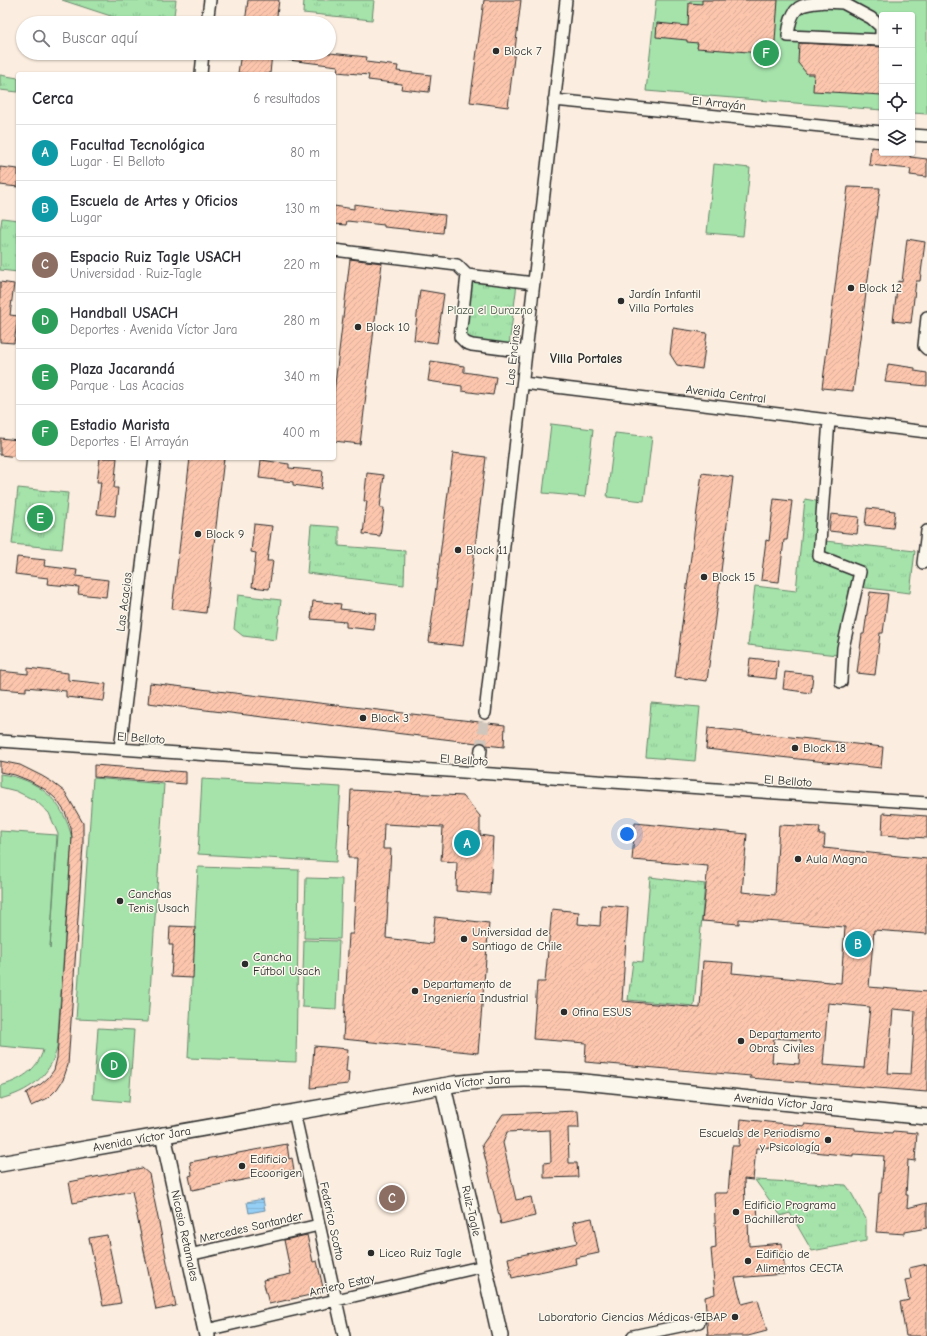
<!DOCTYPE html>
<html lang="es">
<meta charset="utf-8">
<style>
body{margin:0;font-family:"Comic Neue",sans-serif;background:#f7f7f7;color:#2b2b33}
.controls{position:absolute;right:12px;top:12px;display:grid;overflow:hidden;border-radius:4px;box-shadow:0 1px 3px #0004}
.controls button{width:36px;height:36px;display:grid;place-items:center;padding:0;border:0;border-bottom:1px solid #e1e1e2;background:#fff;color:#2b2b33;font:20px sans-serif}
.you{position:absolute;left:627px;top:834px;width:14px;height:14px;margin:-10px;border:3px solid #fff;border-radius:50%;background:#1a73e8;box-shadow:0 0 0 6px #1a73e833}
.badge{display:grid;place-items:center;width:26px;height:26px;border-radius:50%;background:#db2777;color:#fff;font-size:13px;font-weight:700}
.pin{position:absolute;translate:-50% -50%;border:2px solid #fff;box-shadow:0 1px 4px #0006}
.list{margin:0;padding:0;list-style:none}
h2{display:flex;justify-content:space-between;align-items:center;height:52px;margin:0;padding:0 16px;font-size:17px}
h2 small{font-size:13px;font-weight:400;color:#7c7c81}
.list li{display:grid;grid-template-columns:26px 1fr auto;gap:12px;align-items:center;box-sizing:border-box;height:56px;padding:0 16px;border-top:1px solid #e1e1e2}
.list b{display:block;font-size:15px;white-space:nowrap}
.list p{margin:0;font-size:13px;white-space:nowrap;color:#7c7c81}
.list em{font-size:13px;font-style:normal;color:#7c7c81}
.icon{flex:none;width:22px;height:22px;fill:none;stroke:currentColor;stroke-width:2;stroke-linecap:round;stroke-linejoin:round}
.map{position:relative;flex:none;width:927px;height:1336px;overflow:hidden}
.search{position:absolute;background:#fff;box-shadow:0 1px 3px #0004;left:16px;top:16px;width:320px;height:44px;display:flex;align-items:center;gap:10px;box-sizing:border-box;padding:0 14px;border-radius:22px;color:#7c7c81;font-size:15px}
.panel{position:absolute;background:#fff;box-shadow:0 1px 3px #0004;left:16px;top:72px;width:320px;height:388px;border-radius:4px}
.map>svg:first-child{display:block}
.grass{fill:url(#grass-tufts);stroke:#68876b}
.garden{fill:#a5e3ab;stroke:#68876b}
.water{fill:url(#water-rules);stroke:#6b8da5}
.building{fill:url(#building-hatch);stroke:#2b2b2b;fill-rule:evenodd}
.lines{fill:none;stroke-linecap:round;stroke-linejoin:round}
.street-tunnel{stroke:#d1c6bb;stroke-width:11;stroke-dasharray:11 5.5;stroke-linecap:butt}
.street-casing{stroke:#2b2b2b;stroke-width:14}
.secondary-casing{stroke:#2b2b2b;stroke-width:18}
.street{stroke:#fbf7ec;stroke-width:11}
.secondary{stroke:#fbf7ec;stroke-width:15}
.poi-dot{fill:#2b2b2b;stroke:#fbf7ec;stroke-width:1.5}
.labels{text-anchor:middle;stroke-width:3;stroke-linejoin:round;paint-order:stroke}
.poi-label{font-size:12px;fill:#2b2b2b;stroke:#fbf7ec;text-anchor:start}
.street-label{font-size:12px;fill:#2b2b2b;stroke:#fbf7ec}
.park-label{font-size:12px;fill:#4a594b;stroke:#fbf7ec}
.neighbourhood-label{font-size:13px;font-weight:bold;fill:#2b2b2b;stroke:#fbf7ec}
</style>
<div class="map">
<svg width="927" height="1336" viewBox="0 0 927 1336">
<defs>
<pattern id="grass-tufts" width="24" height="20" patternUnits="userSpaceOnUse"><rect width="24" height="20" fill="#a5e3ab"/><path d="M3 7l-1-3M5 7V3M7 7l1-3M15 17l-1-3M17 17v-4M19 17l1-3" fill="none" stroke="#8ec393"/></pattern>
<pattern id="water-rules" width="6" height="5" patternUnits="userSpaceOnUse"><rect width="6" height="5" fill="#96cff6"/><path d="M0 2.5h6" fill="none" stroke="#81b2d3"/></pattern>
<pattern id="building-hatch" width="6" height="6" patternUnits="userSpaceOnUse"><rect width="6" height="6" fill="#fcc6ad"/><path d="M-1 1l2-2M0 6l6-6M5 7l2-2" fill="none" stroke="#d8aa95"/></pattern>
</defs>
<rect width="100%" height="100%" fill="#fbeddf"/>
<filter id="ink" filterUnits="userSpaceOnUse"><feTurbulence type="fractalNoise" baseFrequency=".025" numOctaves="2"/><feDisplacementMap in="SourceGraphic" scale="8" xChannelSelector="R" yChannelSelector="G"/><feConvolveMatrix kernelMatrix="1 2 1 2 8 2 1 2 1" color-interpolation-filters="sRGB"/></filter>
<g filter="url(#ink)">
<path class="grass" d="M 62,0 L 176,0 L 173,23 L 132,23 Z
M 304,0 L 374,0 L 372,20 L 303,13 Z
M 0,75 L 18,78 L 18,92 L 0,90 Z
M 2,218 L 18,220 L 18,272 L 0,270 L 0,231 Z
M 470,280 L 517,284 L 509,345 L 472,341 L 463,336 Z
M 18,488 L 68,493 L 62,549 L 12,544 Z
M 805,499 L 826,503 L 825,541 L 915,551 L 910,593 L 850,586 L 837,655 L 748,645 L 755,586 L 796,591 Z
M 311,525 L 339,527 L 339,546 L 405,551 L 404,585 L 307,573 Z
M 238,595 L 281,600 L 276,640 L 243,636 L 234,629 Z
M 651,703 L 700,707 L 695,761 L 646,757 Z
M 650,877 L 705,884 L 694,1006 L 628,1000 L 633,961 L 643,962 Z
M 755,1180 L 846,1185 L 849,1189 L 866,1219 L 866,1241 L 812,1251 L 790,1213 L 781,1216 Z"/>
<path class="garden" d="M 656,0 L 927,0 L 927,114 L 912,113 L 912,15 L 882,15 L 882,110 L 646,91 Z
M 714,164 L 750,168 L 743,236 L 707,233 Z
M 551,424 L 593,429 L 585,497 L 543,493 Z
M 615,433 L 652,437 L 644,501 L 607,497 Z
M 0,774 C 39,779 63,800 72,838 L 57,1048 C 50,1077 28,1092 0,1099 L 0,1086 C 19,1081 38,1070 43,1050 L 0,1046 L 0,831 L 57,835 L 50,948 L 58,834 L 49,813 L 36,801 L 16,791 L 0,787 Z
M 93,778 L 164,784 L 148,1022 L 76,1019 Z
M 202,779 L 341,787 L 336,862 L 198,854 Z
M 198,867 L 299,870 L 296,1062 L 188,1058 Z
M 306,878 L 342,879 L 340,939 L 304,938 Z
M 304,940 L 339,941 L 336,1009 L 302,1007 Z
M 98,1028 L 134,1030 L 129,1102 L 93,1099 Z"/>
<path class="water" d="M 263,1199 L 265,1210 L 249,1213 L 247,1202 Z"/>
<path class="building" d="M 248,0 L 279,0 L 276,23 L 245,23 Z
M 484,0 L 521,0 L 508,107 L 470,102 Z
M 702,0 L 778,0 L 774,54 L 697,48 L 698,43 L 687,42 L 687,40 L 656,37 L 657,23 L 688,26 L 689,3 L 702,4 Z
M 799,43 L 882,47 L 882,95 L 813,91 L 814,74 L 807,74 L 798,63 Z
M 241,53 L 272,53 L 270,74 L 238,73 Z
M 289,53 L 330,53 L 367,57 L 366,62 L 398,66 L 397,71 L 431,75 L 429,92 L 401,89 L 402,84 L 368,80 L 369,75 L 337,72 L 338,66 L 288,60 Z
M 871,147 L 882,148 L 882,153 L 910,153 L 910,157 L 927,159 L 927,177 L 910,175 L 911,169 L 869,165 Z
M 0,167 L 18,169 L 18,187 L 0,185 Z
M 848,187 L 880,188 L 853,391 L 822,388 Z
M 354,204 L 382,208 L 382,209 L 445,215 L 443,233 L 384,227 L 384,225 L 347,221 L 346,225 L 334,224 L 334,206 L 354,209 Z
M 907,239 L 925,242 L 920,281 L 916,281 L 911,323 L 893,321 L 898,281 L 902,282 Z
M 350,259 L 382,263 L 360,444 L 334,441 L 334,393 Z
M 0,282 L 14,284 L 10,315 L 18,316 L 14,343 L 0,342 Z
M 420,290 L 444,294 L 437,343 L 414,340 Z
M 673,328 L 707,333 L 702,369 L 677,365 L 670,354 Z
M 431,361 L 464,366 L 464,372 L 496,377 L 493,395 L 462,391 L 462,386 L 428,381 Z
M 888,364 L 915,368 L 915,371 L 927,373 L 927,386 L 885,382 Z
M 0,438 L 18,440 L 18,457 L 0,455 Z
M 453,453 L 486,457 L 463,646 L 429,642 Z
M 100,458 L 117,458 L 114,488 L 118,488 L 115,516 L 97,514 L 101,482 L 97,482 Z
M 190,458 L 224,458 L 206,613 L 172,609 Z
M 261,460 L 289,464 L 289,468 L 323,471 L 321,489 L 293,485 L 293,482 L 259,478 Z
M 367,473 L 384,475 L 380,508 L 384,508 L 380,536 L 363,534 L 367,501 L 364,501 Z
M 702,473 L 733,477 L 707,681 L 675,677 Z
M 774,499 L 792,501 L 787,540 L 784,540 L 779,582 L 761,580 L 766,540 L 769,541 Z
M 867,508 L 895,511 L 893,528 L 865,525 Z
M 831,514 L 859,517 L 857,534 L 829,531 Z
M 254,524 L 272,526 L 267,561 L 273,561 L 269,589 L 252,587 L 256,553 L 251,552 Z
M 17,557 L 45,560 L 44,566 L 77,570 L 76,576 L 108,580 L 106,597 L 78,594 L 79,587 L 47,584 L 48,578 L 15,574 Z
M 870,592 L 888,594 L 883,633 L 880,633 L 875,675 L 857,673 L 862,634 L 864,634 Z
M 313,601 L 341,604 L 340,609 L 376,613 L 374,630 L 346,627 L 346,622 L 311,619 Z
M 750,658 L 778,661 L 776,679 L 748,676 Z
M 28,668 L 68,673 L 68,680 L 106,684 L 104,701 L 66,697 L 66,691 L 26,687 L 26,691 L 0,689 L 0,671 L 28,674 Z
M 785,672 L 813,675 L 811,693 L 783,689 Z
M 150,683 L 505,725 L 504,747 L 486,745 L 481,742 L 477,743 L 148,703 Z
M 708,728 L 883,747 L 881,768 L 706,749 Z
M 0,761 L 20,765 L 42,776 L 52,782 L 65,792 L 83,823 L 83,845 L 68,1065 L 63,1080 L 57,1089 L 48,1098 L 31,1106 L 26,1093 L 41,1084 L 48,1078 L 54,1070 L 57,1058 L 72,838 L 71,828 L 65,812 L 56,799 L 46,790 L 30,781 L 15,775 L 0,772 Z
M 94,765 L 186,772 L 186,784 L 94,777 Z
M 351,790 L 463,796 L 480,816 L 480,835 L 493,837 L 490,894 L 456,891 L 457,862 L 441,861 L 443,827 L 384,824 L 383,849 L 391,849 L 386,938 L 432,944 L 435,917 L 489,923 L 478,1053 L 343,1039 L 349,934 L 353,934 L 357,858 L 348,858 Z
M 883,813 L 927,816 L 927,838 L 882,835 Z
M 635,823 L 747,834 L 742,892 L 775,895 L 779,825 L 820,827 L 819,835 L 825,835 L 824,848 L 927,859 L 927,934 L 874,930 L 869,987 L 927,992 L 927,1092 L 750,1078 L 751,1076 L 585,1062 L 586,1043 L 533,1039 L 537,982 L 545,982 L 552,909 L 579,912 L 578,924 L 600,926 L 601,905 L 628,907 L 622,1001 L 700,1008 L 703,961 L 733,963 L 732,973 L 841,983 L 845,927 L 739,919 L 739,924 L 702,921 L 708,866 L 632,860 ZM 828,1003 L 870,1007 L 864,1068 L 823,1065 ZM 893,1009 L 915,1011 L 911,1074 L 888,1073 ZM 774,1038 L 801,1040 L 799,1064 L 772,1062 Z
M 170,926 L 195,927 L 193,978 L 171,977 L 173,945 L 169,945 Z
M 314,1046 L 348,1049 L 346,1071 L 349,1072 L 348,1084 L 311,1088 Z
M 578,1111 L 579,1128 L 568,1128 L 569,1163 L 577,1163 L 578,1177 L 544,1178 L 544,1163 L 551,1162 L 550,1130 L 507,1132 L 503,1143 L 516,1200 L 531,1197 L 535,1216 L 501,1224 L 482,1145 L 503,1114 Z
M 741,1119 L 804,1126 L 804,1124 L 855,1128 L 855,1130 L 892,1133 L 893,1131 L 917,1133 L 915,1161 L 908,1160 L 906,1195 L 908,1195 L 907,1208 L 927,1203 L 927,1228 L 905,1232 L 905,1234 L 876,1232 L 879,1193 L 881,1193 L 884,1156 L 853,1154 L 853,1156 L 764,1147 L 764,1148 L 756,1148 L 753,1180 L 744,1179 L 745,1205 L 757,1204 L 758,1220 L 748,1220 L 749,1246 L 782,1243 L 785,1274 L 735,1278 L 742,1304 L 758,1300 L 767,1331 L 748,1336 L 708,1336 L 705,1297 L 715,1294 L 711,1249 L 716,1248 L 714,1193 L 728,1193 L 732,1146 L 739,1146 Z
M 287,1144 L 289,1159 L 292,1158 L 294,1170 L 192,1190 L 189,1176 L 192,1175 L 190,1162 Z
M 142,1168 L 149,1174 L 176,1306 L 156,1310 L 132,1191 L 73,1203 L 69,1182 Z
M 592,1218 L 599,1253 L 575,1258 L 576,1264 L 512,1278 L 508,1258 L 577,1243 L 573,1222 Z
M 107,1235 L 121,1303 L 103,1306 L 89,1238 Z
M 307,1235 L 313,1262 L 317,1261 L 324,1292 L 269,1304 L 263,1280 L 291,1274 L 284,1240 Z
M 927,1264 L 927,1336 L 906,1336 L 900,1302 L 909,1300 L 905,1280 L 911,1279 L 909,1268 Z"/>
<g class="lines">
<path class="street-tunnel" d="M 481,749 L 485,713"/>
<g class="street-casing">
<path id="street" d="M 825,2 L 843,3 L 871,18 L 881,27 L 881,40 L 788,36 C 789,26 791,10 802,6 C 809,3 818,3 825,2 Z
M 207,23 L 210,0
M 201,74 L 203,53
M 554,100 L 882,132
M 912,135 L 927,136
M 334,250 L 457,265 L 467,275 L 534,283
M 467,275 L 460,337 L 466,343 L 472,345 L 526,352
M 927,317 L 924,346 L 927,349
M 523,383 L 927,432
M 829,420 L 819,556 L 860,572 L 843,648 L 841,682
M 923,563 L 927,531
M 485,713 L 566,0
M 0,741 L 927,803
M 120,749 L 155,458
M 478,774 L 481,749
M 294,1112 L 344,1336
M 189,1255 L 319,1225
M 206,1330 L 484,1266
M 633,1336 L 699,1322"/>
</g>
<g class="secondary-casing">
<g id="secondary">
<path id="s1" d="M 443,1086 L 500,1336"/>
<path id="s2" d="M 163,1135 L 207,1336"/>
<path id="s3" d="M 0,1164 L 454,1084 C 494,1078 534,1078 574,1081 L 927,1117"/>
</g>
</g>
<use href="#street" class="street"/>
<use href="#secondary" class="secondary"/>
</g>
</g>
<g class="poi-dot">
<circle cx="496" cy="51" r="4"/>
<circle cx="851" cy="288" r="4"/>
<circle cx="621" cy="301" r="4"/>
<circle cx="358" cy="327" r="4"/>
<circle cx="198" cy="534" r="4"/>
<circle cx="458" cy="550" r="4"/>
<circle cx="704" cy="577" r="4"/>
<circle cx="363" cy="718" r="4"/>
<circle cx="795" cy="748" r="4"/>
<circle cx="798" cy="859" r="4"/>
<circle cx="120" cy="901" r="4"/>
<circle cx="464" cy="939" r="4"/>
<circle cx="245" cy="964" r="4"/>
<circle cx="415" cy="991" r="4"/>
<circle cx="564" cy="1012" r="4"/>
<circle cx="741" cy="1041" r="4"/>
<circle cx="828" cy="1140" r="4"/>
<circle cx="242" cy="1166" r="4"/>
<circle cx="736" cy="1212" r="4"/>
<circle cx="371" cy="1253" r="4"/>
<circle cx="748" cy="1261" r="4"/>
<circle cx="735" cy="1317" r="4"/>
</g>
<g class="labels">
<g class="poi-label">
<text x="504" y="55">Block 7</text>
<text x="859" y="292">Block 12</text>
<text x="629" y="298">Jardín Infantil<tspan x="629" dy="14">Villa Portales</tspan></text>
<text x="366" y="331">Block 10</text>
<text x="206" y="538">Block 9</text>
<text x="466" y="554">Block 11</text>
<text x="712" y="581">Block 15</text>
<text x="371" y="722">Block 3</text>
<text x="803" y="752">Block 18</text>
<text x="806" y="863">Aula Magna</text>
<text x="128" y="898">Canchas<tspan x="128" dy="14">Tenis Usach</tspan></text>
<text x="472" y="936">Universidad de<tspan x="472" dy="14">Santiago de Chile</tspan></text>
<text x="253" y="961">Cancha<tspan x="253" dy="14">Fútbol Usach</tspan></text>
<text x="423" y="988">Departamento de<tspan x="423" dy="14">Ingeniería Industrial</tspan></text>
<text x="572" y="1016">Ofina ESUS</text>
<text x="749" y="1038">Departamento<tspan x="749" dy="14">Obras Civiles</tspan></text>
<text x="820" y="1137" text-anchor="end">Escuelas de Periodismo<tspan x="820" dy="14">y Psicología</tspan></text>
<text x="250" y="1163">Edificio<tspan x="250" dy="14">Ecoorigen</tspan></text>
<text x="744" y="1209">Edificio Programa<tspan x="744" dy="14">Bachillerato</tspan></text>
<text x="379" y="1257">Liceo Ruiz Tagle</text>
<text x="756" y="1258">Edificio de<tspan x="756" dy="14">Alimentos CECTA</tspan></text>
<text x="727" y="1321" text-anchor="end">Laboratorio Ciencias Médicas CIBAP</text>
</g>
<g class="street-label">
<text transform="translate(719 103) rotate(6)" y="4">El Arrayán</text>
<text transform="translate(513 355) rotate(-84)" y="4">Las Encinas</text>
<text transform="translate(726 394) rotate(7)" y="4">Avenida Central</text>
<text transform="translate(124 602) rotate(-83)" y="4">Las Acacias</text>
<text transform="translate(141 738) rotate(4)" y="4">El Belloto</text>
<text transform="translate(464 760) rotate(4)" y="4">El Belloto</text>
<text transform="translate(788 781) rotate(4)" y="4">El Belloto</text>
<text dy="4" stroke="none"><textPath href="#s3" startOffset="468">Avenida Víctor Jara</textPath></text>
<text dy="4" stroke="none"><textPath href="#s3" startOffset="792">Avenida Víctor Jara</textPath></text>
<text dy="4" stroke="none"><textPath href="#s3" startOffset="144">Avenida Víctor Jara</textPath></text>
<text dy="4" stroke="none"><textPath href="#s1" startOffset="128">Ruiz-Tagle</textPath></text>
<text transform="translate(332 1221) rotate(78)" y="4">Federico Scotto</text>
<text transform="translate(251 1227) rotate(-13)" y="4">Mercedes Santander</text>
<text dy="4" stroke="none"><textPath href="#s2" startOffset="103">Nicasio Retamales</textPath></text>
<text transform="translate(342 1285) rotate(-13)" y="4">Arriero Estay</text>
</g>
<g class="park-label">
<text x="490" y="314">Plaza el Durazno</text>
</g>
<g class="neighbourhood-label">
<text x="586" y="363">Villa Portales</text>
</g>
</g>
</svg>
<div class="controls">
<button>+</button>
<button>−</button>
<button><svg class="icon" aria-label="locate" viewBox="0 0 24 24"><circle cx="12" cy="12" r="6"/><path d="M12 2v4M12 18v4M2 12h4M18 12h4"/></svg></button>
<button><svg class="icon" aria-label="layers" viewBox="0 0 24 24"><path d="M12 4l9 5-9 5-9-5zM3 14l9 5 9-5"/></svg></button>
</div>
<div class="you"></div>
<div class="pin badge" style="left:467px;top:843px;background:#0f9aa8">A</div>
<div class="pin badge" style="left:858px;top:944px;background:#0f9aa8">B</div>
<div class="pin badge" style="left:392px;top:1198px;background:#8d6e63">C</div>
<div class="pin badge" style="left:114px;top:1065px;background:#2e9e5b">D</div>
<div class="pin badge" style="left:40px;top:518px;background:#2e9e5b">E</div>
<div class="pin badge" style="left:766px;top:53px;background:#2e9e5b">F</div>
<div class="search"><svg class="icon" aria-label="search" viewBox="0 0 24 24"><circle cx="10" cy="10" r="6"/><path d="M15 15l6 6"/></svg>Buscar aquí</div>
<section class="panel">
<h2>Cerca<small>6 resultados</small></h2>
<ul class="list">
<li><span class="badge" style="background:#0f9aa8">A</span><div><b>Facultad Tecnológica</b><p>Lugar · El Belloto</p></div><em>80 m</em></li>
<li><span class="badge" style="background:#0f9aa8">B</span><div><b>Escuela de Artes y Oficios</b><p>Lugar</p></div><em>130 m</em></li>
<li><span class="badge" style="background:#8d6e63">C</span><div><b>Espacio Ruiz Tagle USACH</b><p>Universidad · Ruiz-Tagle</p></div><em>220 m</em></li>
<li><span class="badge" style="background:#2e9e5b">D</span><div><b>Handball USACH</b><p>Deportes · Avenida Víctor Jara</p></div><em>280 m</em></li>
<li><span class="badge" style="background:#2e9e5b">E</span><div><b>Plaza Jacarandá</b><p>Parque · Las Acacias</p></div><em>340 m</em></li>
<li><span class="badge" style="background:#2e9e5b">F</span><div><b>Estadio Marista</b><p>Deportes · El Arrayán</p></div><em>400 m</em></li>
</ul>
</section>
</div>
